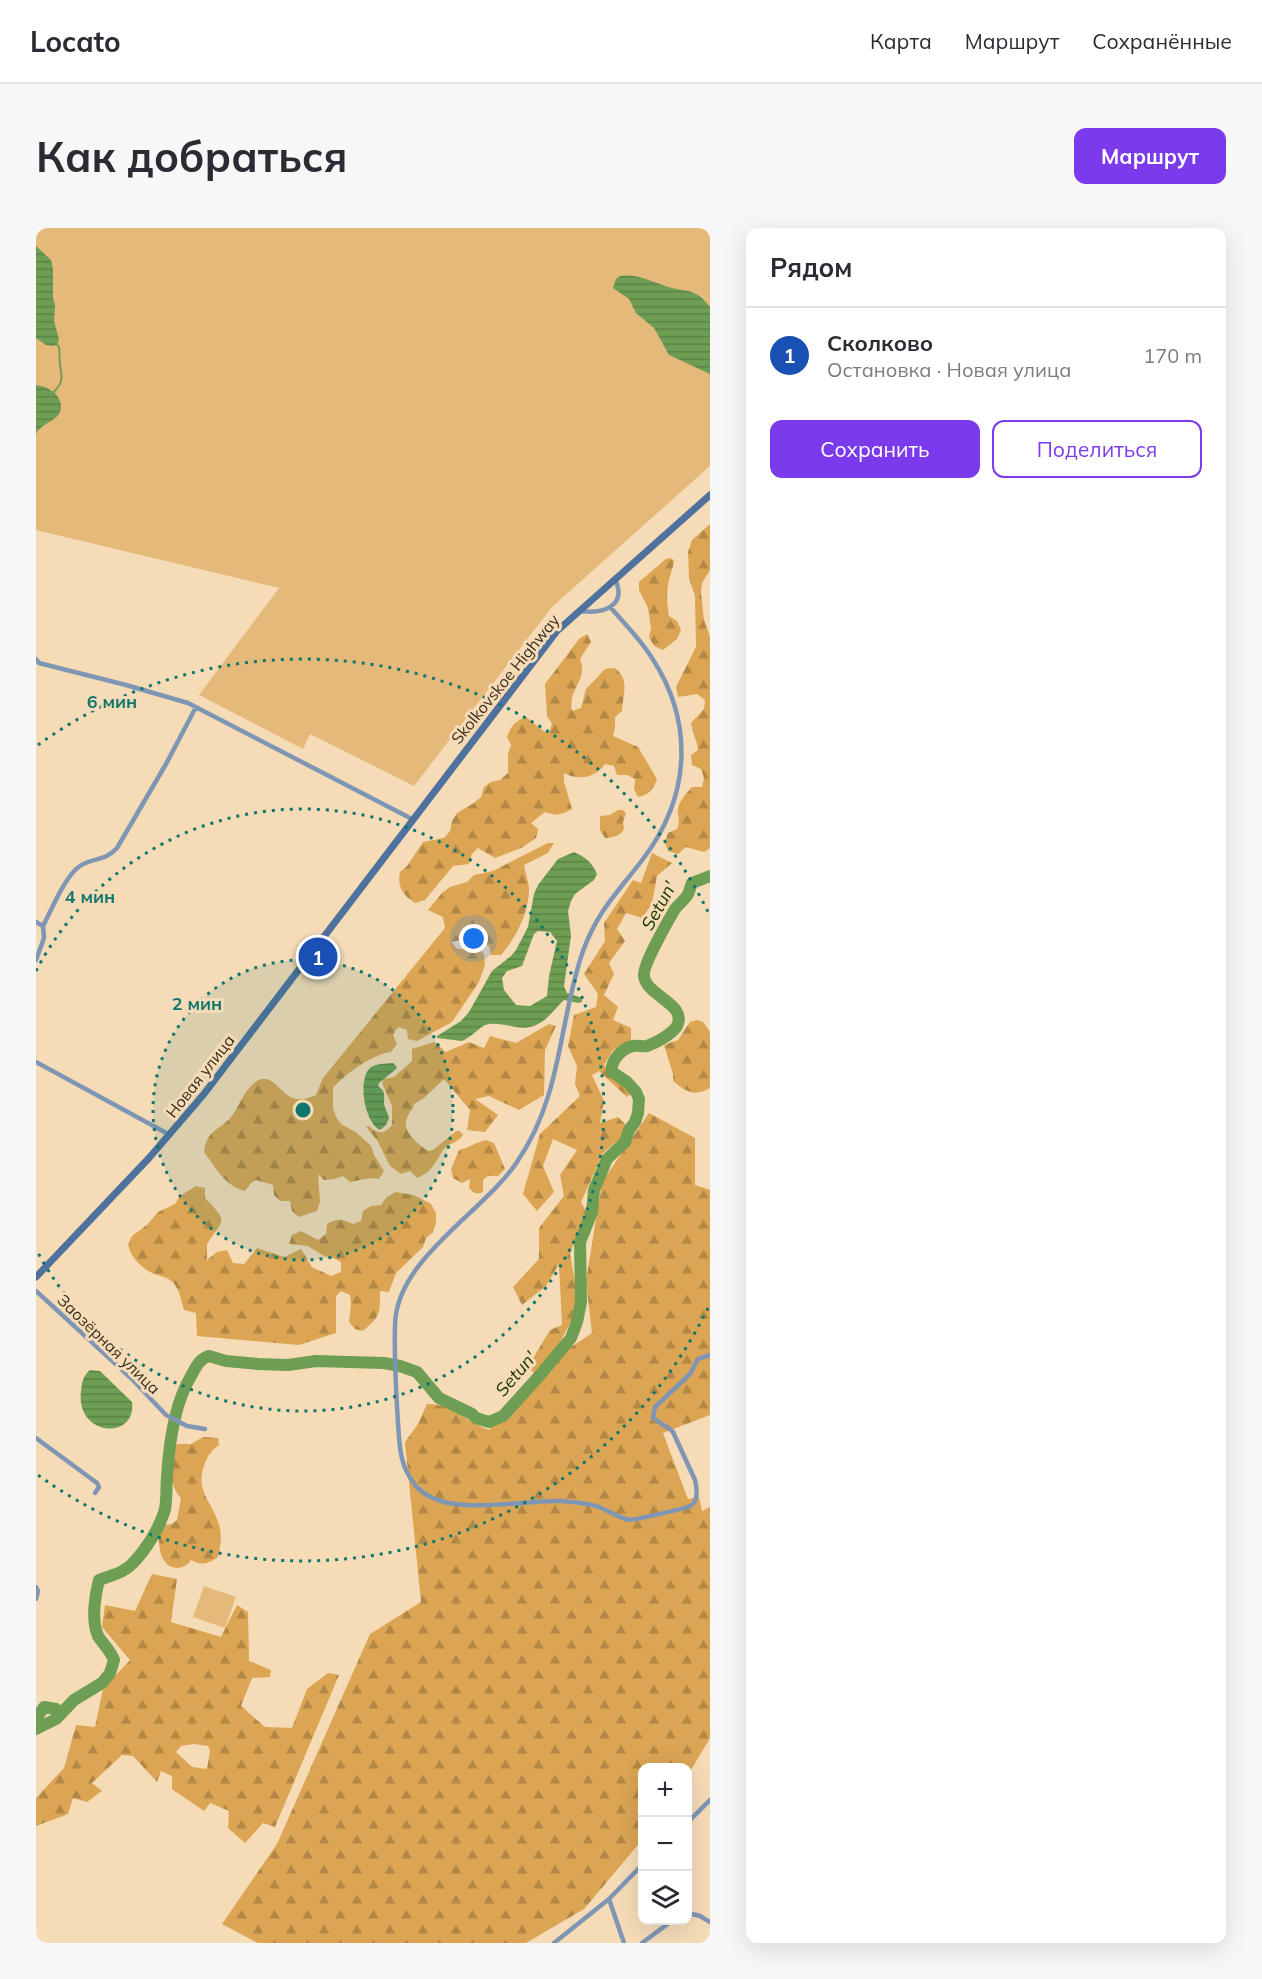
<!DOCTYPE html>
<html lang="ru">
<meta charset="utf-8">
<style>
body{margin:0;font-family:Mulish,sans-serif;background:#f7f7f7;color:#2b2b33}
.controls{position:absolute;right:18px;bottom:18px;display:grid;overflow:hidden;border-radius:12px;box-shadow:0 6px 24px #0002}
.controls button{width:54px;height:54px;display:grid;place-items:center;padding:0;border:0;border-bottom:2px solid #e1e1e2;background:#fff;color:#2b2b33;font:30px sans-serif}
.you{position:absolute;left:438px;top:711px;width:21px;height:21px;margin:-15px;border:4px solid #fff;border-radius:50%;background:#1a73e8;box-shadow:0 0 0 9px #1a73e833}
.badge{display:grid;place-items:center;width:39px;height:39px;border-radius:50%;background:#7c3aed;color:#fff;font-size:20px;font-weight:700}
.pin{position:absolute;translate:-50% -50%;border:3px solid #fff;box-shadow:0 2px 6px #0006}
.list{margin:0;padding:0;list-style:none}
h2{display:flex;justify-content:space-between;align-items:center;height:78px;margin:0;padding:0 24px;font-size:26px}
h2 small{font-size:20px;font-weight:400;color:#7c7c81}
.list li{display:grid;grid-template-columns:39px 1fr auto;gap:18px;align-items:center;box-sizing:border-box;height:96px;padding:0 24px;border-top:2px solid #e1e1e2}
.list b{display:block;font-size:22px;white-space:nowrap}
.list p{margin:0;font-size:20px;white-space:nowrap;color:#7c7c81}
.list em{font-size:20px;font-style:normal;color:#7c7c81}
.actions{display:flex;gap:12px;padding:18px 24px}
.actions a{flex:1;padding:14px 0;border:2px solid #7c3aed;border-radius:12px;text-align:center;font-size:21px;color:#7c3aed}
.actions .main{background:#7c3aed;color:#fff}
.icon{flex:none;width:33px;height:33px;fill:none;stroke:currentColor;stroke-width:2;stroke-linecap:round;stroke-linejoin:round}
.map{position:relative;flex:none;width:674px;height:1715px;overflow:hidden;border-radius:12px}
header{display:flex;align-items:center;gap:36px;box-sizing:border-box;height:84px;padding:0 30px;background:#fff;border-bottom:2px solid #e1e1e2}
header strong{font-size:28px}
nav{display:flex;gap:33px;margin-inline-start:auto;font-size:21px}
.intro{display:flex;align-items:center;justify-content:space-between;box-sizing:border-box;height:144px;padding:0 36px}
h1{margin:0;font-size:42px}
.button{padding:15px 27px;border-radius:12px;background:#7c3aed;color:#fff;font-size:21px;font-weight:700}
main{display:flex;gap:36px;padding:0 36px}
aside{flex:1;background:#fff;border-radius:12px;box-shadow:0 6px 24px #0002}
.map>svg:first-child{display:block}
.grass{fill:#e5b97a}
.forest{fill:url(#forest-firs);fill-rule:evenodd}
.water{fill:url(#water-rules);fill-rule:evenodd}
.lines{fill:none;stroke-linecap:round;stroke-linejoin:round}
.stream{stroke:#6e9e53;stroke-width:2}
.river{stroke:#6e9e53;stroke-width:12}
.street{stroke:#7e96b4;stroke-width:4.5}
.secondary{stroke:#4f719d;stroke-width:7}
.ring{fill:none;stroke:#0f766e;stroke-width:3;stroke-dasharray:3 6}
.labels{text-anchor:middle;stroke-width:6;stroke-linejoin:round;paint-order:stroke}
.street-label{font-size:16px;fill:#382e20;stroke:#f6dbb7}
.water-label{font-size:18px;font-style:italic;fill:#173600;stroke:#f6dbb7}
.centre{fill:#0f766e;stroke:#f6dbb7;stroke-width:3}
.ring-label{font-size:18px;text-anchor:middle;font-weight:bold;fill:#0f766e;stroke:#f6dbb7;stroke-width:6;stroke-linejoin:round;paint-order:stroke}
</style>
<header>
<strong>Locato</strong>
<nav><a>Карта</a><a>Маршрут</a><a>Сохранённые</a></nav>
</header>
<div class="intro"><h1>Как добраться</h1><a class="button">Маршрут</a></div>
<main>
<div class="map">
<svg width="674" height="1715" viewBox="0 0 674 1715">
<defs>
<pattern id="forest-firs" width="22" height="20" patternUnits="userSpaceOnUse" patternTransform="scale(1.5)"><rect width="22" height="20" fill="#dba554"/><path d="M5 1l3.5 6h-7zM16 11l3.5 6h-7z" fill="#b38745"/></pattern>
<pattern id="water-rules" width="6" height="5" patternUnits="userSpaceOnUse" patternTransform="scale(1.5)"><rect width="6" height="5" fill="#6e9e53"/><path d="M0 2.5h6" fill="none" stroke="#5b8144"/></pattern>
</defs>
<rect width="100%" height="100%" fill="#f6dbb7"/>
<path class="grass" d="M 0,0 L 674,0 L 674,238 L 516,379 L 378,558 L 274,506 L 267,521 L 163,467 L 243,360 L 0,302 Z
M 168,1358 L 200,1369 L 189,1400 L 157,1389 Z"/>
<path class="forest" d="M 674,296 L 674,342 L 666,355 L 665,364 L 668,392 L 674,409 L 674,620 L 668,624 L 650,619 L 642,626 L 632,623 L 629,614 L 632,605 L 641,601 C 645,590 641,590 642,581 C 643,573 651,565 656,559 L 666,559 L 668,550 L 665,541 L 656,537 L 655,527 L 662,522 C 661,512 656,505 655,495 L 668,481 L 669,472 L 661,466 L 642,469 L 640,459 L 660,419 L 659,368 L 653,350 L 652,324 L 656,312 Z
M 634,330 L 638,332 C 637,340 635,344 633,352 C 630,363 631,377 633,388 L 641,393 L 645,402 L 641,411 L 627,422 L 618,418 L 613,409 L 615,400 L 612,380 L 603,362 L 603,354 L 630,331 Z
M 551,406 L 555,414 L 544,431 C 553,452 531,461 536,483 L 545,480 L 550,461 L 569,441 L 579,440 C 594,452 587,465 586,483 L 579,489 L 579,499 L 577,508 L 602,519 L 621,551 C 617,561 614,567 602,569 L 598,561 L 599,551 L 591,547 L 581,547 L 578,538 L 569,536 C 559,550 543,553 528,545 L 528,554 L 536,581 C 526,587 520,588 509,584 L 495,595 L 502,601 L 500,610 L 485,620 L 459,630 L 442,620 L 436,626 L 433,636 L 417,638 L 389,672 L 379,675 C 367,667 361,659 364,644 L 371,638 L 387,614 L 408,610 L 414,603 L 416,593 L 421,585 L 438,575 L 445,569 L 448,559 L 455,554 L 464,552 L 472,545 L 472,526 L 475,517 L 471,509 C 475,498 479,493 490,489 C 498,494 503,502 513,505 L 516,496 L 511,488 L 509,456 L 543,411 Z
M 582,582 L 587,582 L 590,585 L 587,594 L 588,601 C 583,609 578,609 569,610 L 564,602 L 564,588 L 574,587 Z
M 512,615 L 518,615 L 512,625 L 488,637 C 489,645 493,654 493,661 C 493,684 480,710 465,727 L 455,727 L 453,718 C 442,712 427,711 415,714 L 422,721 L 442,720 L 448,726 L 449,737 L 443,754 L 416,794 L 381,813 L 372,811 L 371,802 L 362,799 L 357,807 L 361,816 L 355,824 C 337,826 309,846 297,860 L 297,880 L 300,889 L 305,896 L 321,905 L 335,918 L 338,927 L 348,943 L 343,951 L 334,950 L 314,954 L 307,948 L 298,951 L 288,952 L 282,946 L 284,974 L 281,983 L 263,989 L 256,983 L 254,973 L 244,973 L 238,967 L 237,957 L 220,952 L 215,955 L 209,963 C 189,958 180,940 168,924 C 171,901 183,903 195,889 C 203,879 206,867 215,858 C 234,838 243,866 257,870 C 265,873 273,870 280,867 L 287,850 L 409,700 L 407,689 L 392,682 L 406,665 L 414,659 L 431,654 L 438,647 L 457,643 Z
M 616,625 L 636,635 L 621,648 L 616,676 L 606,690 L 590,685 L 581,701 L 589,713 L 573,735 L 578,746 L 568,767 L 582,779 L 577,792 L 595,800 L 595,812 L 577,822 L 568,837 L 597,864 L 591,869 L 563,843 L 556,847 L 568,873 L 564,895 L 582,889 L 590,897 L 585,910 L 567,925 L 545,974 L 550,983 L 534,1026 L 541,1065 L 537,1090 L 520,1122 L 499,1146 L 492,1139 L 514,1102 L 526,1097 L 523,1036 L 510,1058 L 486,1077 L 477,1059 L 503,1031 L 503,1000 L 528,968 L 524,947 L 541,922 L 517,911 L 507,938 L 518,964 L 501,983 L 487,966 L 504,906 L 544,868 L 539,856 L 541,838 L 532,818 L 538,787 L 560,779 L 562,766 L 548,746 L 569,713 L 568,695 L 597,652 L 605,655 Z
M 661,792 L 667,794 L 674,804 L 674,860 C 659,869 650,864 637,853 L 637,846 L 628,817 L 642,812 L 654,794 Z
M 513,796 L 520,798 L 509,822 L 508,867 L 483,882 L 453,868 L 439,871 L 462,887 L 449,904 L 431,902 L 434,882 L 408,851 L 388,870 L 378,876 C 377,882 373,884 371,890 C 365,903 383,917 392,923 L 397,922 L 420,903 L 424,903 L 427,907 C 422,915 412,915 407,922 C 399,935 396,944 381,950 L 374,943 L 365,946 L 354,938 L 341,912 L 330,899 L 333,898 C 341,906 348,907 356,897 L 356,878 L 346,855 L 348,851 L 358,849 L 376,833 L 376,821 L 398,814 L 410,824 L 433,814 L 448,820 L 454,808 L 480,815 Z
M 613,885 L 659,910 L 659,957 L 674,962 L 674,1187 L 627,1205 L 652,1271 L 663,1269 L 666,1283 L 674,1279 L 674,1510 L 652,1547 L 652,1540 L 606,1540 L 606,1612 L 548,1681 L 490,1715 L 222,1715 L 186,1696 L 241,1616 L 334,1406 L 385,1374 L 369,1214 L 382,1196 L 391,1176 C 413,1175 433,1195 453,1202 L 529,1123 L 556,1105 L 550,1053 L 566,954 Z
M 450,912 L 458,915 L 469,941 L 462,948 L 452,948 L 447,952 L 447,964 C 440,967 438,965 433,960 L 434,951 L 426,955 L 417,950 L 415,941 L 423,922 C 433,920 440,914 450,912 Z
M 160,958 L 169,960 L 169,970 C 193,995 188,990 171,1016 L 171,1032 L 181,1024 L 191,1022 L 197,1035 L 208,1036 L 221,1020 L 248,1029 L 265,1021 L 276,1039 L 295,1048 L 305,1044 L 305,1034 L 297,1030 L 288,1028 L 272,1018 L 253,1016 L 256,1007 L 265,1003 L 282,1012 L 290,1006 L 291,996 C 301,990 306,991 317,996 L 325,993 L 327,983 L 335,978 L 345,977 L 350,970 L 359,964 L 378,967 L 395,976 L 400,985 L 400,995 L 397,1004 L 390,1010 L 387,1019 L 360,1045 L 353,1064 L 344,1063 C 344,1085 345,1088 327,1103 L 319,1101 L 313,1094 L 315,1076 L 314,1067 L 305,1063 L 300,1068 L 300,1105 L 263,1117 L 161,1108 L 160,1085 L 148,1082 C 145,1072 143,1058 134,1052 C 129,1048 122,1048 116,1045 C 104,1039 95,1029 92,1017 L 96,1008 L 111,997 L 122,984 L 139,976 L 144,968 Z
M 167,1209 L 182,1210 L 183,1217 C 176,1222 172,1227 169,1235 C 157,1264 179,1275 184,1301 C 186,1311 184,1319 182,1329 C 172,1336 166,1338 155,1332 C 148,1343 132,1343 126,1329 C 123,1323 124,1315 122,1309 L 129,1297 L 136,1296 L 141,1292 L 145,1270 C 133,1257 130,1231 141,1216 L 155,1216 Z
M 116,1346 L 141,1351 L 135,1394 L 185,1409 L 201,1377 L 212,1384 L 213,1433 L 235,1442 L 234,1449 L 216,1450 L 205,1478 L 229,1499 L 256,1500 L 271,1461 L 292,1445 L 303,1447 L 239,1599 L 227,1595 L 209,1615 L 192,1600 L 193,1583 L 174,1575 L 168,1583 L 136,1561 L 136,1548 L 125,1543 L 121,1554 L 97,1528 L 86,1527 L 56,1555 L 66,1563 L 51,1574 L 37,1570 L 32,1586 L 0,1598 L 0,1570 L 28,1540 L 40,1497 L 59,1499 L 67,1461 L 94,1432 L 66,1399 L 69,1377 L 99,1383 ZM 158,1516 L 172,1518 L 174,1522 L 171,1541 L 156,1539 L 140,1524 L 145,1518 Z"/>
<path class="water" d="M 0,18 L 15,32 L 17,41 L 17,70 L 19,77 L 18,93 L 23,111 L 22,115 L 18,118 L 10,117 L 0,110 Z
M 584,48 C 601,45 619,55 636,60 C 644,62 653,62 660,66 C 666,69 670,74 674,79 L 674,146 L 633,127 L 618,100 L 600,85 L 593,71 L 577,60 L 580,51 Z
M 0,157 C 10,159 20,162 24,173 C 30,193 7,192 0,206 Z
M 538,624 C 549,629 556,634 561,646 L 558,652 L 539,666 L 535,673 L 532,683 L 535,708 L 528,758 L 531,765 L 546,770 L 546,774 L 542,775 L 528,772 C 519,780 512,792 500,797 C 484,805 466,792 449,797 C 444,799 434,810 426,813 L 401,810 L 401,808 L 425,793 L 433,784 L 456,743 L 475,728 L 480,722 L 492,699 L 498,666 L 502,657 L 522,631 ZM 502,703 L 514,704 L 521,713 L 513,748 L 511,768 L 494,778 L 480,777 L 468,762 L 466,750 L 471,743 L 486,738 L 498,706 Z
M 357,835 L 361,839 L 360,841 L 343,855 L 342,858 C 350,864 348,867 348,876 C 349,881 352,885 353,890 L 350,897 L 344,902 C 329,895 321,852 334,840 C 340,835 350,836 357,835 Z
M 54,1142 L 64,1143 L 96,1174 C 101,1213 39,1209 45,1163 C 46,1154 47,1148 54,1142 Z"/>
<g class="lines">
<path class="stream" d="M 18,164 C 29,152 25,149 24,135 C 23,129 24,124 23,119 L 20,116"/>
<path class="river" d="M 0,1501 L 20,1491 L 38,1472 L 66,1455 L 74,1445 L 78,1432 C 74,1422 67,1416 62,1408 C 55,1392 59,1367 63,1352 C 75,1347 86,1346 96,1336 C 109,1323 124,1300 129,1281 C 131,1271 130,1260 131,1249 C 133,1216 138,1176 155,1148 C 160,1139 163,1131 173,1128 L 190,1133 L 222,1136 L 252,1137 L 280,1133 L 348,1135 L 364,1138 L 381,1144 L 403,1170 L 436,1186 L 440,1190 L 453,1194 L 467,1188 L 504,1147 L 535,1110 L 541,1094 L 545,1074 L 544,1014 L 556,984 L 558,962 L 571,931 L 589,914 L 593,902 L 599,894 L 602,885 L 603,871 L 600,864 L 591,854 L 576,844 C 574,833 586,820 597,818 C 602,817 606,819 611,818 C 620,815 636,806 641,798 C 652,776 610,768 608,748 C 606,738 633,691 639,681 C 643,676 648,672 651,668 C 654,664 654,659 656,655 L 674,648
M 0,1501 L 2,1488 L 8,1479 L 20,1481 L 24,1485"/>
<path class="street" d="M 575,380 C 589,396 605,412 616,430 C 659,496 654,569 607,631 C 582,664 562,682 547,723 C 522,795 527,867 481,934 C 447,985 360,1031 359,1097 C 358,1130 360,1163 362,1195 C 363,1208 363,1222 367,1234 C 369,1242 374,1250 379,1257 C 408,1292 485,1271 524,1273 C 537,1274 551,1275 563,1279 C 573,1283 583,1290 593,1292 C 598,1292 653,1280 656,1277 C 662,1271 661,1260 659,1252 L 637,1204 C 631,1197 622,1196 617,1189 L 619,1179 L 654,1146 L 662,1131 L 674,1127
M 544,383 C 566,386 592,379 579,351
M 0,431 L 3,435 L 90,457 L 152,475 L 376,591
M 0,694 L 7,698 C 16,681 29,648 44,638 C 58,629 68,634 81,620 L 130,536 L 160,479
M 0,732 L 8,710 L 7,698
M 0,834 L 134,907
M 0,1063 L 96,1151 L 130,1187 L 151,1198 L 169,1201
M 0,1210 L 61,1255 L 63,1259 L 59,1265
M 0,1359 L 2,1363 L 0,1371
M 652,1594 L 674,1572
M 573,1671 L 588,1715
M 652,1685 L 664,1688 L 674,1694
M 518,1715 L 573,1671 L 606,1637
M 606,1715 L 637,1692"/>
<path class="secondary" d="M 0,1049 L 113,930 L 168,866 L 521,403 L 674,267"/>
</g>
<circle cx="267" cy="882" r="150" fill="#0f766e" fill-opacity=".12"/>
<g class="ring">
<circle cx="267" cy="882" r="150"/>
<path d="M0 743A301 301 0 1 1 0 1021"/>
<path d="M672 1080A451 451 0 0 1 2 1247M2 517A451 451 0 0 1 672 684"/>
</g>
<g class="labels">
<g class="street-label">
<text transform="translate(469 451) rotate(-51)" y="6">Skolkovskoe Highway</text>
<text transform="translate(164 848) rotate(-52)" y="6">Новая улица</text>
<text transform="translate(73 1116) rotate(44)" y="6">Заозёрная улица</text>
</g>
<g class="water-label">
<text transform="translate(623 678) rotate(-61)" y="6">Setun'</text>
<text transform="translate(480 1146) rotate(-49)" y="6">Setun'</text>
</g>
</g>
<circle cx="267" cy="882" r="9" class="centre"/>
<g class="ring-label">
<text x="76" y="480">6 мин</text>
<text x="54" y="675">4 мин</text>
<text x="161" y="782">2 мин</text>
</g>
</svg>
<div class="controls">
<button>+</button>
<button>−</button>
<button><svg class="icon" aria-label="layers" viewBox="0 0 24 24"><path d="M12 4l9 5-9 5-9-5zM3 14l9 5 9-5"/></svg></button>
</div>
<div class="you"></div>
<div class="pin badge" style="left:282px;top:729px;background:#1a4fb4">1</div>
</div>
<aside>
<h2>Рядом<small></small></h2>
<ul class="list">
<li><span class="badge" style="background:#1a4fb4">1</span><div><b>Сколково</b><p>Остановка · Новая улица</p></div><em>170 m</em></li>
</ul>
<div class="actions"><a class="main">Сохранить</a><a>Поделиться</a></div>
</aside>
</main>
